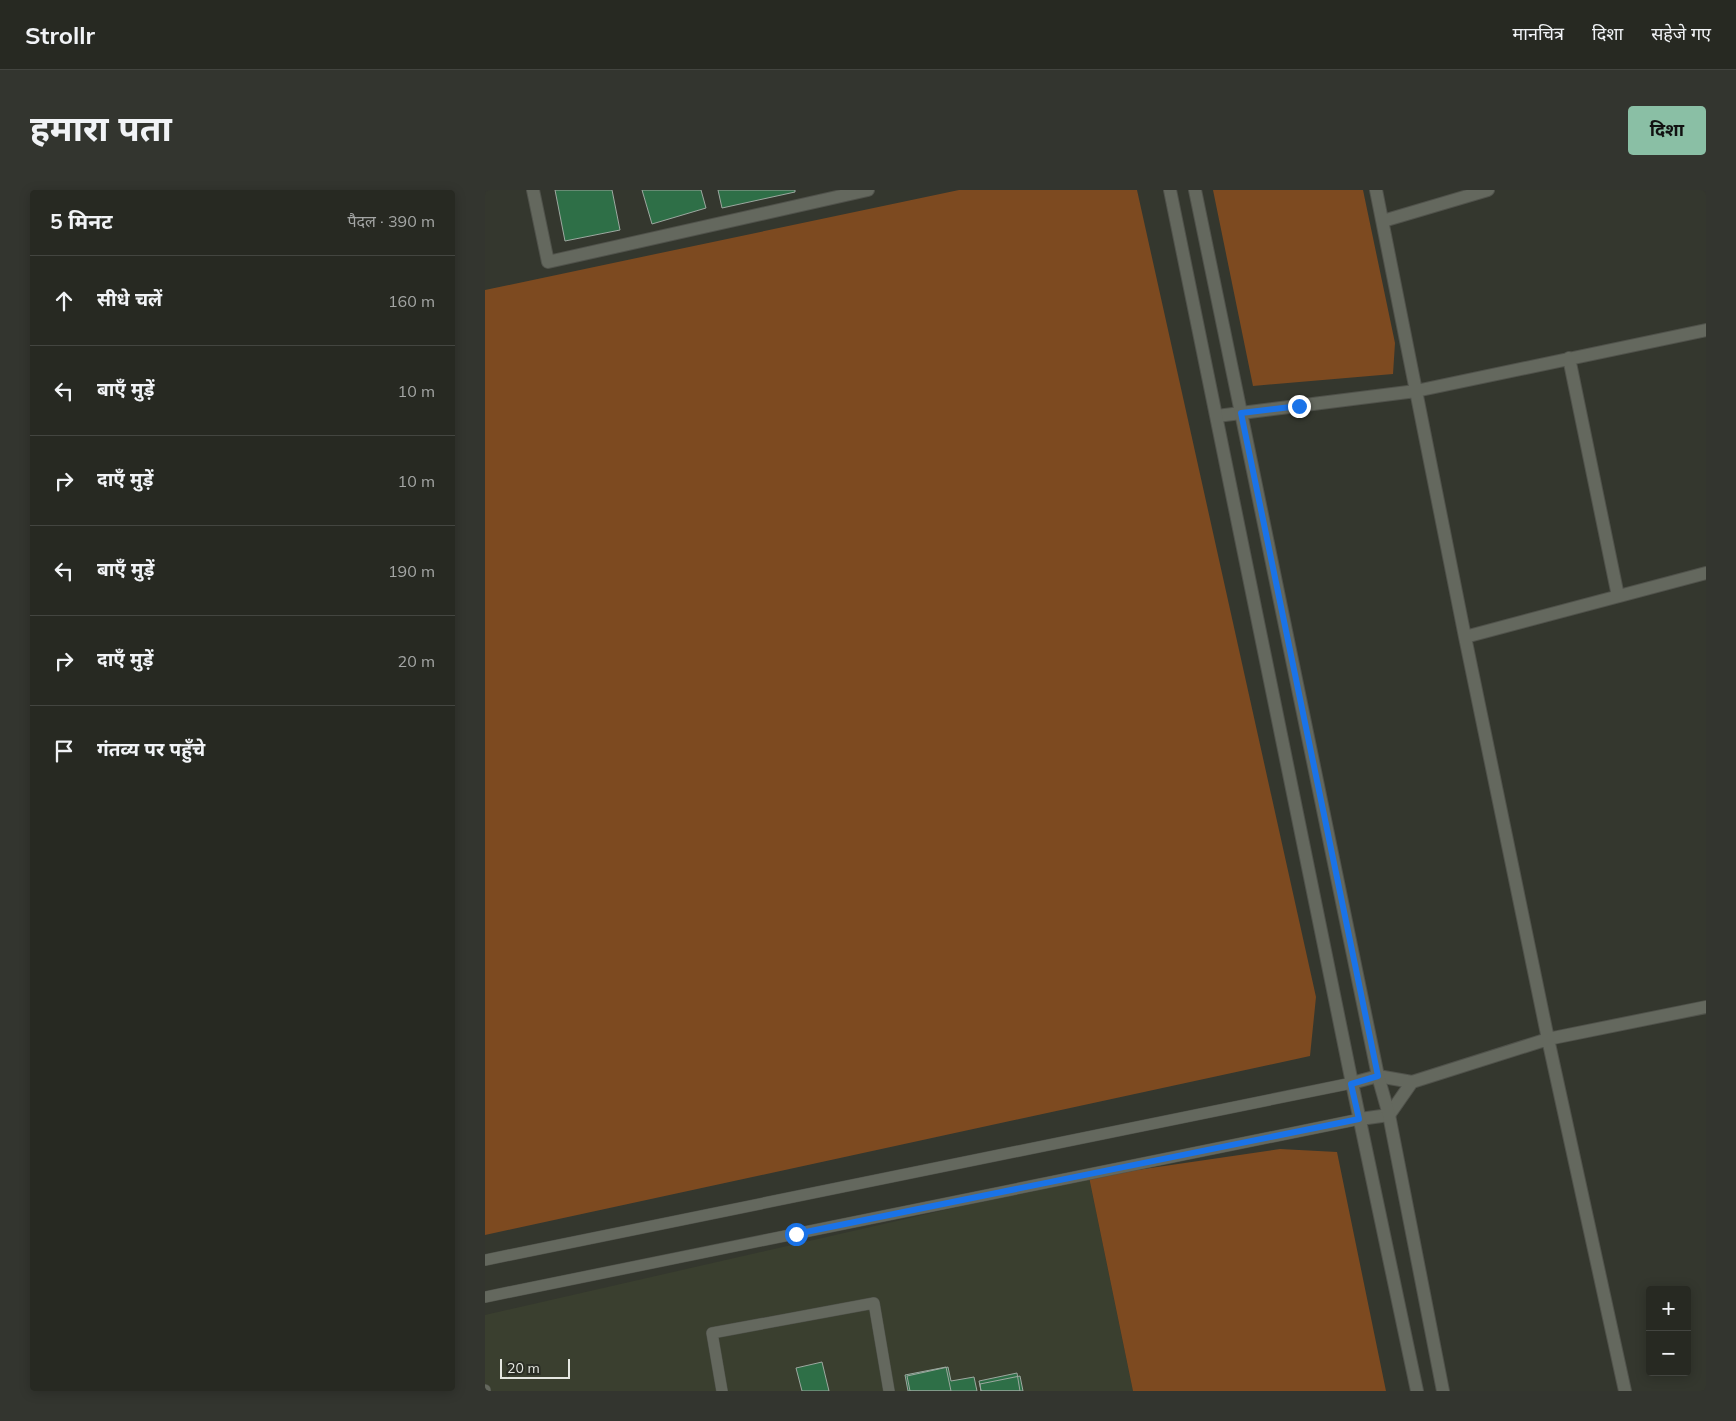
<!DOCTYPE html>
<html lang="hi">
<meta charset="utf-8">
<style>
body{margin:0;font-family:Mulish,"Noto Sans Devanagari",sans-serif;background:#33352f;color:#f1f3f6}
.controls{position:absolute;right:15px;bottom:15px;display:grid;overflow:hidden;border-radius:5px;box-shadow:0 2px 12px #0003}
.controls button{width:45px;height:45px;display:grid;place-items:center;padding:0;border:0;border-bottom:1px solid #434540;background:#272922;color:#f1f3f6;font:25px sans-serif}
.scale{position:absolute;left:15px;bottom:12px;width:70px;box-sizing:border-box;padding-left:5px;border:2px solid #e5e7e1;border-top:0;font-size:14px;line-height:18px;white-space:nowrap;color:#e5e7e1;-webkit-text-stroke:4px #2a2d24;paint-order:stroke}
.stop{position:absolute;width:15px;height:15px;margin:-11px;border:4px solid #1a73e8;border-radius:50%;background:#fff}
.stop.end{background:#1a73e8;border-color:#fff;box-shadow:0 1px 5px #0008}
.list{margin:0;padding:0;list-style:none}
h2{display:flex;justify-content:space-between;align-items:center;height:65px;margin:0;padding:0 20px;font-size:21px}
h2 small{font-size:16px;font-weight:400;color:#a4a6a5}
.list li{display:grid;grid-template-columns:32px 1fr auto;gap:15px;align-items:center;box-sizing:border-box;height:90px;padding:0 20px;border-top:1px solid #434540}
.list b{display:block;font-size:19px;white-space:nowrap}
.list em{font-size:16px;font-style:normal;color:#a4a6a5}
.icon{flex:none;width:28px;height:28px;fill:none;stroke:currentColor;stroke-width:2;stroke-linecap:round;stroke-linejoin:round}
.map{position:relative;flex:none;width:1221px;height:1201px;overflow:hidden;border-radius:5px}
header{display:flex;align-items:center;gap:30px;box-sizing:border-box;height:70px;padding:0 25px;background:#272922;border-bottom:1px solid #434540}
header strong{font-size:24px}
nav{display:flex;gap:28px;margin-inline-start:auto;font-size:18px}
.intro{display:flex;align-items:center;justify-content:space-between;box-sizing:border-box;height:120px;padding:0 30px}
h1{margin:0;font-size:35px}
.button{padding:12px 22px;border-radius:5px;background:#8abfa5;color:#111;font-size:18px;font-weight:700}
main{display:flex;gap:30px;padding:0 30px}
aside{flex:1;background:#272922;border-radius:5px;box-shadow:0 2px 12px #0003}
.map>svg:first-child{display:block}
.built{fill:#3a3f2f}
.green{fill:#7d4a20}
.building{fill:#2e6f47;stroke:#9da8a0}
.lines{fill:none;stroke-linecap:round;stroke-linejoin:round}
.lane-casing{stroke:#50524b;stroke-width:12}
.street-casing{stroke:#50524b;stroke-width:14}
.secondary-casing{stroke:#50524b;stroke-width:14}
.lane{stroke:#64685e;stroke-width:11}
.street{stroke:#64685e;stroke-width:12}
.secondary{stroke:#64685e;stroke-width:12}
.route{stroke:#1a73e8;stroke-width:6}
</style>
<header>
<strong>Strollr</strong>
<nav><a>मानचित्र</a><a>दिशा</a><a>सहेजे गए</a></nav>
</header>
<div class="intro"><h1>हमारा पता</h1><a class="button">दिशा</a></div>
<main>
<aside>
<h2>5 मिनट<small>पैदल · 390 m</small></h2>
<ul class="list">
<li><svg class="icon" aria-label="ahead" viewBox="0 0 24 24"><path d="M12 20V5M6 11l6-6 6 6"/></svg><div><b>सीधे चलें</b></div><em>160 m</em></li>
<li><svg class="icon" aria-label="left" viewBox="0 0 24 24"><path d="M17 20v-9H6M10 6l-5 5 5 5"/></svg><div><b>बाएँ मुड़ें</b></div><em>10 m</em></li>
<li><svg class="icon" aria-label="right" viewBox="0 0 24 24"><path d="M7 20v-9h11M14 6l5 5-5 5"/></svg><div><b>दाएँ मुड़ें</b></div><em>10 m</em></li>
<li><svg class="icon" aria-label="left" viewBox="0 0 24 24"><path d="M17 20v-9H6M10 6l-5 5 5 5"/></svg><div><b>बाएँ मुड़ें</b></div><em>190 m</em></li>
<li><svg class="icon" aria-label="right" viewBox="0 0 24 24"><path d="M7 20v-9h11M14 6l5 5-5 5"/></svg><div><b>दाएँ मुड़ें</b></div><em>20 m</em></li>
<li><svg class="icon" aria-label="arrive" viewBox="0 0 24 24"><path d="M6 21V4h12l-3 4 3 4H6"/></svg><div><b>गंतव्य पर पहुँचे</b></div></li>
</ul>
</aside>
<div class="map">
<svg width="1221" height="1201" viewBox="0 0 1221 1201">
<rect width="100%" height="100%" fill="#34372e"/>
<path class="built" d="M 604,987 L 648,1201 L 0,1201 L 0,1125 Z"/>
<path class="green" d="M 474,0 L 652,0 L 831,807 L 825,866 L 0,1045 L 0,100 Z
M 728,0 L 878,0 L 910,153 L 908,184 L 768,196 Z
M 795,959 L 852,962 L 901,1201 L 648,1201 L 604,987 Z"/>
<path class="building" d="M 70,0 L 127,0 L 135,40 L 80,51 Z
M 157,0 L 216,0 L 221,18 L 167,34 Z
M 233,0 L 310,0 L 310,2 L 237,18 Z
M 337,1172 L 344,1201 L 317,1201 L 311,1178 Z
M 461,1177 L 466,1201 L 423,1201 L 420,1185 Z
M 463,1177 L 466,1191 L 489,1187 L 492,1201 L 425,1201 L 422,1186 Z
M 532,1183 L 535,1201 L 496,1201 L 494,1191 Z
M 535,1186 L 538,1201 L 496,1201 L 495,1194 Z"/>
<g class="lines">
<g class="lane-casing">
<path id="lane" d="M 0,1070 L 867,893
M 0,1107 L 875,929
M 0,1200 L 0,1201
M 237,1201 L 227,1143 L 389,1113 L 404,1201"/>
</g>
<g class="street-casing">
<path id="street" d="M 48,0 L 63,72 L 383,0
M 891,0 L 980,447 L 1063,849 L 1140,1201
M 898,31 L 1003,0
M 1084,168 L 1133,406
M 732,226 L 931,201 L 1221,140
M 980,447 L 1221,383
M 867,893 L 893,886 L 927,892 L 1063,849 L 1221,817
M 875,929 L 904,925 L 927,892"/>
</g>
<g class="secondary-casing">
<path id="secondary" d="M 685,0 L 867,893 L 932,1201
M 710,0 L 893,886 L 904,925 L 958,1201"/>
</g>
<use href="#lane" class="lane"/>
<use href="#street" class="street"/>
<use href="#secondary" class="secondary"/>
</g>
<g class="lines">
<path class="route" d="M 311,1044 L 874,929 L 866,894 L 893,886 L 756,223 L 814,216"/>
</g>
</svg>
<div class="controls">
<button>+</button>
<button>−</button>
</div>
<div class="scale">20 m</div>
<div class="stop" style="left:311px;top:1044px"></div>
<div class="stop end" style="left:814px;top:216px"></div>
</div>
</main>
